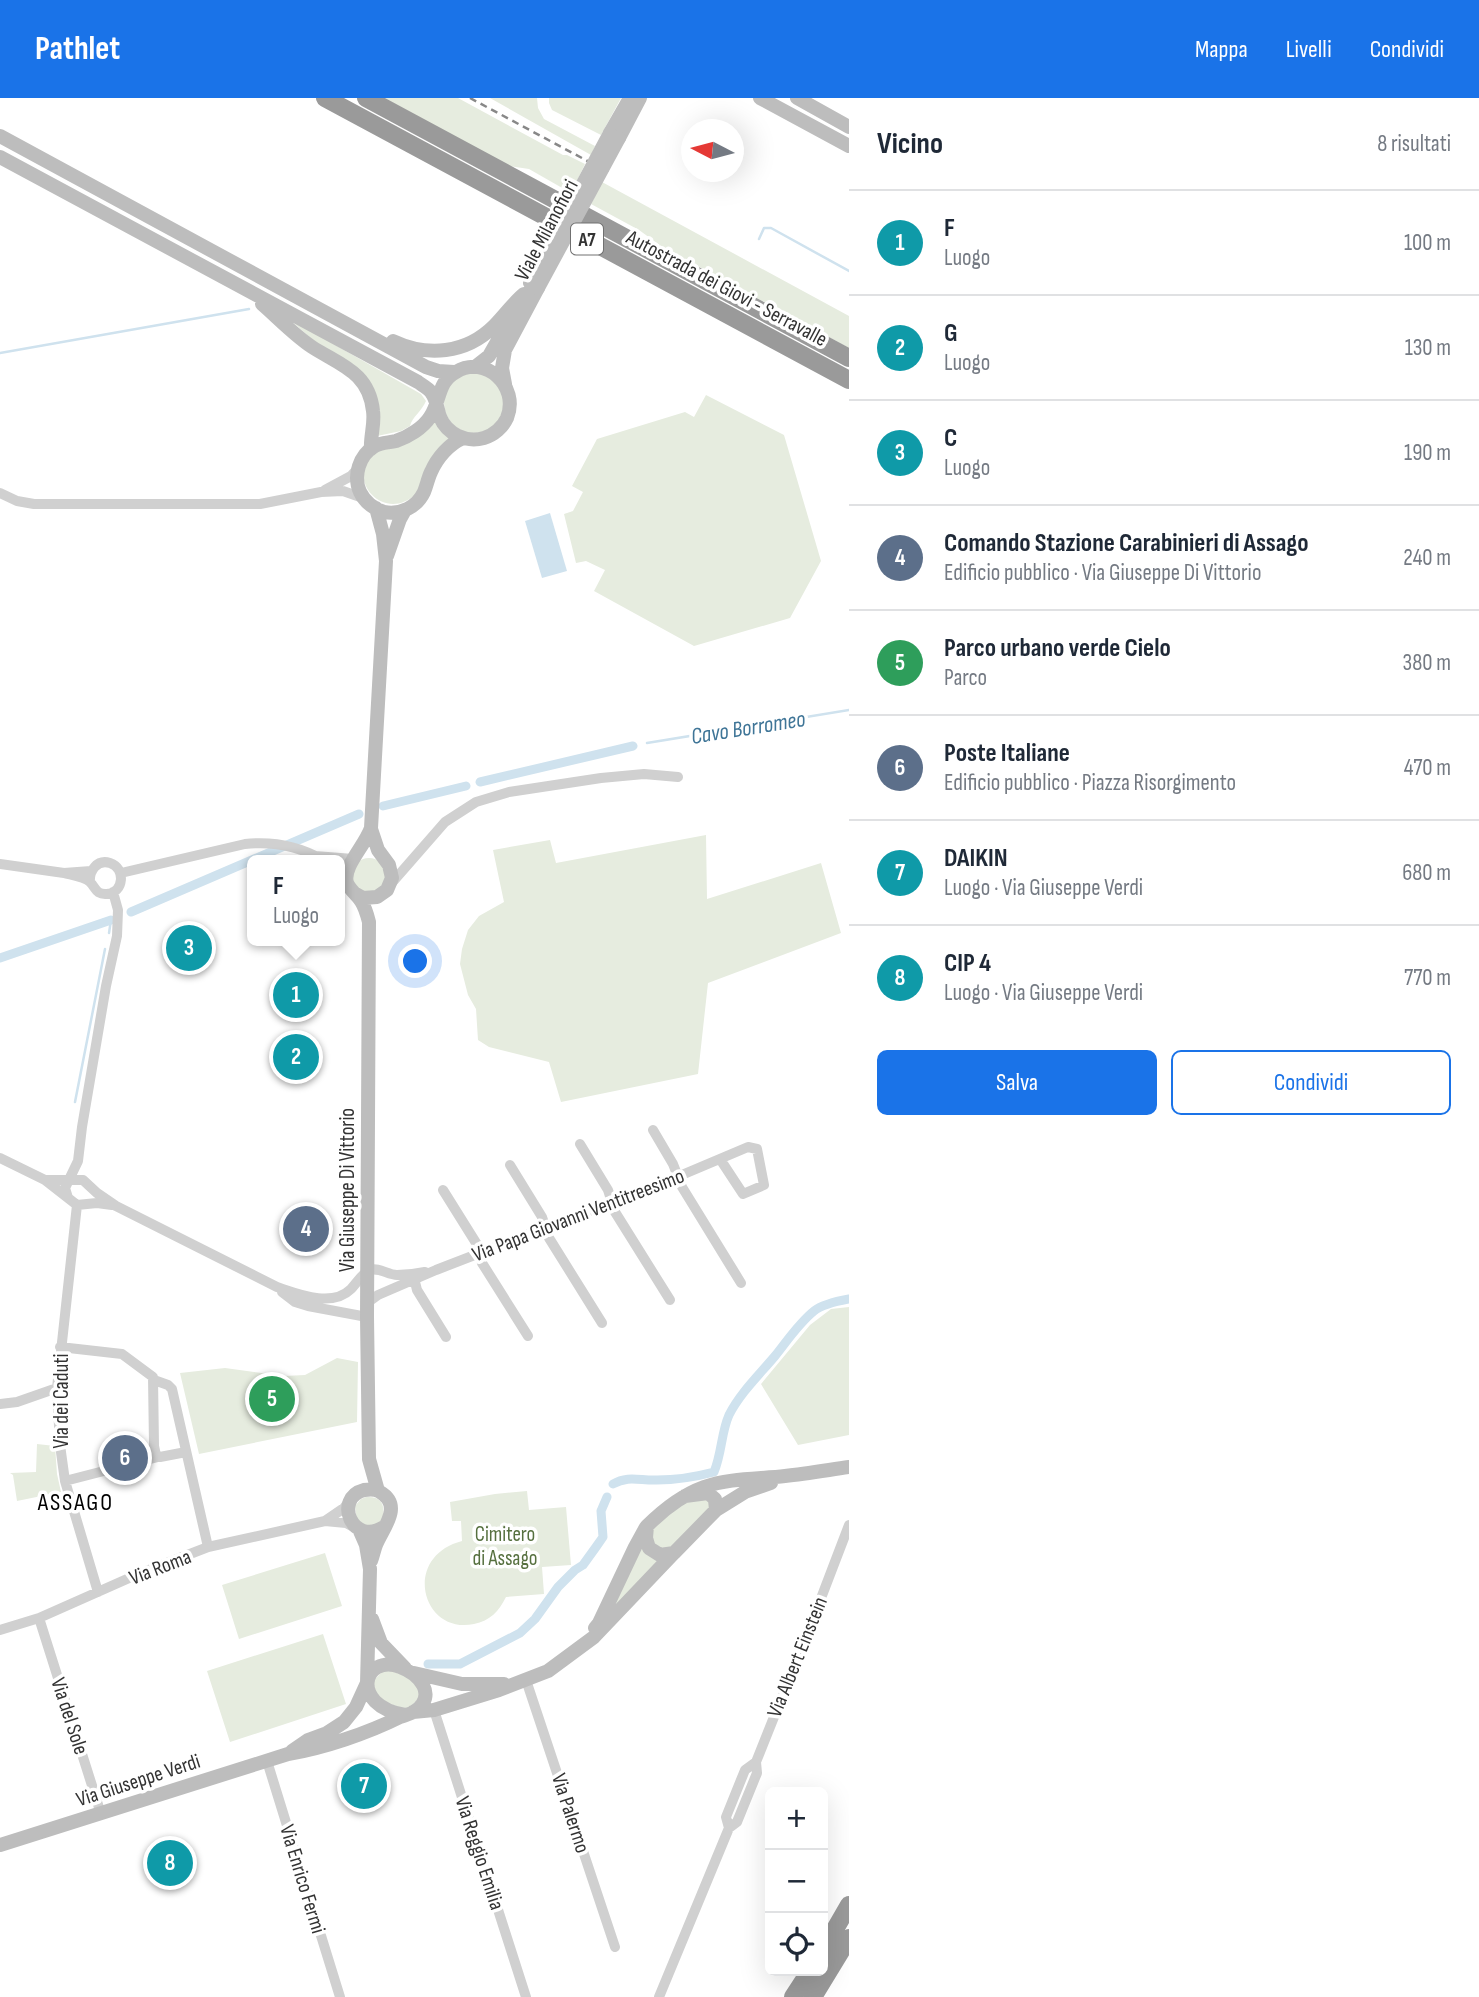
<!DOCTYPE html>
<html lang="it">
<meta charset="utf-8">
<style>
body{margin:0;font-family:"Sofia Sans Condensed",sans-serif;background:#f6f6f7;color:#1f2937}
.controls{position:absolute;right:21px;bottom:21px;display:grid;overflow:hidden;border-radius:10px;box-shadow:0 7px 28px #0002}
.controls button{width:63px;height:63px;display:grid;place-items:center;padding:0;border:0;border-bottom:2px solid #e0e1e3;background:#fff;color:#1f2937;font:35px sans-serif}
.compass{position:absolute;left:681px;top:21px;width:63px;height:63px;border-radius:50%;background:#fff;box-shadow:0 7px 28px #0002;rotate:276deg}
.you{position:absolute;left:416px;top:864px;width:24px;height:24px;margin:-18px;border:5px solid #fff;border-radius:50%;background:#1a73e8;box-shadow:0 0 0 10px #1a73e833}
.badge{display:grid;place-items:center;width:46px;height:46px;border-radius:50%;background:#1a73e8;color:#fff;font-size:23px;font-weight:700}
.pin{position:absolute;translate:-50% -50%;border:4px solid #fff;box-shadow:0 2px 7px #0006}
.popup{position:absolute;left:247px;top:757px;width:98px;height:91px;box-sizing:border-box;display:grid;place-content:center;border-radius:10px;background:#fff;filter:drop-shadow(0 2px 5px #0005);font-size:23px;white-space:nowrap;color:#747a83}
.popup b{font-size:26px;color:#1f2937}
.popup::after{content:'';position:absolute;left:50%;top:100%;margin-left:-14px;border:14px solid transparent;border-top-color:#fff}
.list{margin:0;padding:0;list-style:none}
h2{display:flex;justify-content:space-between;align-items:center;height:91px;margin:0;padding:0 28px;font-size:30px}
h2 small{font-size:23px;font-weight:400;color:#747a83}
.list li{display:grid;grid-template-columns:46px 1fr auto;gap:21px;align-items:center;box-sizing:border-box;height:105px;padding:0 28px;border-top:2px solid #e0e1e3}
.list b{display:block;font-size:26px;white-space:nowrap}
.list p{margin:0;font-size:23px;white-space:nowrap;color:#747a83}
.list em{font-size:23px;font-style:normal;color:#747a83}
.actions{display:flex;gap:14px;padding:21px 28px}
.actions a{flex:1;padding:16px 0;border:2px solid #1a73e8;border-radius:10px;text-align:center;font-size:24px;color:#1a73e8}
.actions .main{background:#1a73e8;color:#fff}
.icon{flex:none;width:38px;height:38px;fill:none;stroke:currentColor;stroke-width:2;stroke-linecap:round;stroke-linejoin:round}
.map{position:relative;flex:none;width:849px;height:1899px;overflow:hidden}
header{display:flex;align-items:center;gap:42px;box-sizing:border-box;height:98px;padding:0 35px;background:#1a73e8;color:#fff}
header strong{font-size:33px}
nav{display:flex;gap:38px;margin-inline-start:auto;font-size:24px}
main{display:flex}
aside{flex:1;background:#fff}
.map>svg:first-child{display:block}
.green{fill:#e6ecdf}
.water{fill:#cfe2ee}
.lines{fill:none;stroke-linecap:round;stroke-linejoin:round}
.stream{stroke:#cfe2ee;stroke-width:2.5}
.canal{stroke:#cfe2ee;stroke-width:9}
.street{stroke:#d0d0d0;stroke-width:10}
.secondary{stroke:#bdbdbd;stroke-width:14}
.highway{stroke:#9a9a9a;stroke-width:18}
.rail{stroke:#888;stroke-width:2.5;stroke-dasharray:7 5;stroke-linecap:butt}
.secondary-bridge{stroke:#bdbdbd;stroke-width:14}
.labels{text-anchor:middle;stroke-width:7;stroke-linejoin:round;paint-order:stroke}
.shield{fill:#fff;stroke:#707070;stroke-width:2}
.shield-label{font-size:19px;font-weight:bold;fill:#333}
.street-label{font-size:21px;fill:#333;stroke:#fff}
.park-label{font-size:21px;fill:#56703f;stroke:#fff}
.water-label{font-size:23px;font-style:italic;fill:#3f7597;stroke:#fff}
.quarter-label{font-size:24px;letter-spacing:2px;fill:#000;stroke:#fff}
</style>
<header>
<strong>Pathlet</strong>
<nav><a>Mappa</a><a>Livelli</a><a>Condividi</a></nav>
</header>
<main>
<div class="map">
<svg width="849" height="1899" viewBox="0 0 849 1899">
<rect width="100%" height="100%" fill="#fff"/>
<path class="green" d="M 384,0 L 458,0 L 563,57 L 567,57 L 585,66 L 571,95 L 529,71 L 509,68 Z
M 490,0 L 537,0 L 538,10 L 544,21 L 595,48 L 591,57 Z
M 549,0 L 621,0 L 601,37 L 552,12 L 549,5 Z
M 602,84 L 849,218 L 849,250 L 661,148 L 639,132 L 591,106 Z
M 288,220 L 421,296 L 426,303 C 422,313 412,319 410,328 L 401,333 L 377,338 L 354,267 L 314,243 Z
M444 305a30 30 0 1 1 60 0a30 30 0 1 1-60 0Z
M 706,297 L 784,337 L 821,463 L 790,520 L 694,548 L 594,493 L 605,472 L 586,463 L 576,465 L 564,416 L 573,413 L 583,394 L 572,388 L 597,341 L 685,314 L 694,319 Z
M 434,321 L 451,340 L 416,396 C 385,425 346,384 372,357 C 377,353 385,349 391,346 C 405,338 420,329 434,321 Z
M 706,737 L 707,801 L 821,765 L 841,835 L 708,885 L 698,976 L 561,1004 L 549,964 L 489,949 L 478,942 L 476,911 L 468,897 L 460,866 L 462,851 L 468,832 L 479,818 L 504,804 L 493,752 L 550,742 L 556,765 Z
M352 777a17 17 0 1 1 34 0a17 17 0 1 1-34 0Z
M 849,1209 L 849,1337 L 798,1347 L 761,1286 L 810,1227 L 831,1211 Z
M 337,1260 L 358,1264 L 357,1324 L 199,1356 L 180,1275 L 225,1270 L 284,1278 L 305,1277 Z
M 37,1346 L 55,1348 L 57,1376 L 61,1394 L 17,1403 L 13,1377 L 10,1375 L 36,1374 Z
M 527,1393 L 529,1412 L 566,1409 L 571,1467 L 542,1469 L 544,1496 L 506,1499 C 499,1513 490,1523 474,1526 C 422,1537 401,1459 462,1443 L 461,1423 L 452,1423 L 450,1404 L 495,1396 Z
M 708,1398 L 711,1408 L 673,1451 L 654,1450 L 650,1433 L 653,1427 L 689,1402 Z
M 366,1399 C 383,1398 385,1408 383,1422 L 370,1430 L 357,1423 L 355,1408 L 361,1401 Z
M 640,1444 L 663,1460 L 610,1518 Z
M 325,1455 L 342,1508 L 239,1541 L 222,1487 Z
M 323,1536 L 346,1606 L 230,1644 L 207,1573 Z
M 385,1571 L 415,1581 L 420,1599 L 407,1612 L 377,1601 L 373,1583 Z"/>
<path class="water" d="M 550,415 L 567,473 L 542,480 L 525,423 Z"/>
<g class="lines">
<path class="stream" d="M 759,141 L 764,130 L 771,130 L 849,173
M 0,255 L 249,211
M 647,645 L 849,612
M 109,835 L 111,822
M 75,1004 L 105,851"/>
<path class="canal" d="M 480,684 L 633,648
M 383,708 L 466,688
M 131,814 L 359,716
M 0,860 L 111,822
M 613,1386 C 628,1377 641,1383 657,1382 C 677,1382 695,1379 714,1374 C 722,1355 721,1335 729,1317 C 740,1295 760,1276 775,1258 C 787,1243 799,1225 814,1213 C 823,1206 838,1203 849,1201
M 428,1566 L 460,1566 L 520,1535 L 535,1521 L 558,1489 L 575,1472 L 583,1467 L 596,1449 L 603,1439 L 601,1413 L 607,1399"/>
<path class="street" d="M 325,392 L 351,378 L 358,370
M 0,395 L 17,403 L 34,406 L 260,406 L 321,394 L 343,393 L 363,400
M 315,758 L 353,761
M 0,766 L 64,775 L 91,773
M 64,775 C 71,777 85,779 90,784 C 96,790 96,797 107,796 C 124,795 126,770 110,765 C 97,761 89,773 90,784
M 121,775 L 245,746 C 273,743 299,748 323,762
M 390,787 L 445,724 L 476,704 L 509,694 L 601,680 L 644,676 L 678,679
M 653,1032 L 673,1066 L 682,1089 L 741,1185
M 580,1046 L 608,1092 L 615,1114 L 670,1202
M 0,1060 L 45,1082 L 77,1107 L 97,1105 L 112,1107
M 510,1067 L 542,1119 L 549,1140 L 602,1225
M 45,1082 L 83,1082 L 97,1095 L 116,1108 L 277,1189 C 298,1196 332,1210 351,1191 C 356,1186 363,1174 370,1172 C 379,1169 388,1177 397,1177 C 406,1177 416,1176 425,1174
M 443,1092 L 478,1148 L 482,1165 L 528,1238
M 68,1100 L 65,1090 L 78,1063 L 82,1029 L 106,888 L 117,838 L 118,812 L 113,794
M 77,1107 L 57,1290 L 60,1347 L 65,1383 L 98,1494
M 414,1180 L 417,1192 L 446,1239
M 282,1194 L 295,1204 L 308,1208 L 367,1219
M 367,1205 L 378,1197 L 436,1172 L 677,1079 L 748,1049 L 757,1051 L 764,1087 L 743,1096 L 720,1061
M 60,1249 L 122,1256 L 153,1279 L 154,1348 L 156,1357 L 160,1359 L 186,1354
M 154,1282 L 168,1287 L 172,1291 L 208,1449
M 0,1306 L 17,1304 L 57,1290
M 65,1383 L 158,1359
M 325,1423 L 344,1410 L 350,1402
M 39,1520 L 101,1716
M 0,1532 L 39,1520 L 136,1477 L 208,1449 L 325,1423 L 346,1425 L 355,1430
M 526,1582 L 615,1849
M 434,1612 L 526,1899
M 267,1663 L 340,1899
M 729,1730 L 726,1719 L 745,1672 L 756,1664 L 810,1529 L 849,1427
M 659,1899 L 729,1730 L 737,1724 L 757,1675 L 756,1664"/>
<path class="secondary" d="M 760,0 L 849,48
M 797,0 L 849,29
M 610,35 L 630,0
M 0,38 L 426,269 L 438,273 L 454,274
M 619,40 L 640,0
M 0,59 L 418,284 C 422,287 428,290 431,294 C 437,302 437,310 440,319 C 447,336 466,345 484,340 C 494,337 503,329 507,320 C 520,288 485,256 456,274 C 437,284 441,303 430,319 C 423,330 408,339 396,343 C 389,345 382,344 375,348 C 359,357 353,378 360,394 C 365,404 374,411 384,414 C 401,417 417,409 424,394 C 427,387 428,380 431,374 C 437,360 449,346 463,340
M 262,206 C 278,220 294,237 312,249 C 340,267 369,274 373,313 C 375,326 370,339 371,351
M 393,243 C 427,259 466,256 494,228 C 504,218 513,205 524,196
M 475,269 L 489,258 L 514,214
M 505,286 L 502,270 L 505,252 L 538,190
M 376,410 L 383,436 L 386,463 L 371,730 C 365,748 342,769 347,785 C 350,792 357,797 361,803 C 365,809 367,816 369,824 L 367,1219 L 369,1361 L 378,1393
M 387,458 L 400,421 L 405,412
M 356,796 L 363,800 L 377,799 L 387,792 L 392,780 L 389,767 L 378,752 L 371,731
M 685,1398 L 708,1395 L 715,1401 L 716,1412 L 674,1455 L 660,1457 L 649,1450 L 646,1440 L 647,1428 C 663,1412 682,1397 704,1389 C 729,1380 759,1381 785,1378 C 806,1376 828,1372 849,1369
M 716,1412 L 745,1394 L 771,1385
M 371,1463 C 373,1458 374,1452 376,1447 C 382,1431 404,1408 380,1394 C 376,1391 370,1391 364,1392 C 333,1400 352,1449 384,1429
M 372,1521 L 381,1545 L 405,1570
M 595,1530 L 599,1525 L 635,1449 L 646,1429
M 414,1575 L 462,1586 L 504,1586
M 413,1614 L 434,1612 L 499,1592 L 548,1573 L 594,1539 L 674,1455
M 292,1653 L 308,1642 L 327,1635 L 344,1624 L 356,1609 L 367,1585 L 370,1471 L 366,1447 L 359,1431
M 0,1747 L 288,1656 C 324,1650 368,1635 400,1619 C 405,1617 411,1616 415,1613 C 438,1597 419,1576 400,1569 C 364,1555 348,1607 405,1617"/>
<path class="highway" d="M 325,0 L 849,282
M 366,0 L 849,260
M 823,1852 L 849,1807
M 793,1899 L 810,1873
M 813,1899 L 849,1840"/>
<path class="rail" d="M 470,0 L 608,74"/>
<path class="secondary-bridge" d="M 530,185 L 610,35
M 538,190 L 619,40"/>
</g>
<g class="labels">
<rect class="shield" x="571" y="125.5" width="32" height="31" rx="5"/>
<g class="shield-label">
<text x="587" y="148">A7</text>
</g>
<g class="street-label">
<text transform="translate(546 132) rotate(-62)" y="7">Viale Milanofiori</text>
<text transform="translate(727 190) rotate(28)" y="7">Autostrada dei Giovi - Serravalle</text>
<text transform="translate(347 1092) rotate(-90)" y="7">Via Giuseppe Di Vittorio</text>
<text transform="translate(578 1117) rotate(-21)" y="7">Via Papa Giovanni Ventitreesimo</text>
<text transform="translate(61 1303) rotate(-90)" y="7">Via dei Caduti</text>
<text transform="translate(160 1469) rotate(-21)" y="7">Via Roma</text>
<text transform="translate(797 1559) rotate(-68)" y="7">Via Albert Einstein</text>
<text transform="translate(70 1618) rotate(72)" y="7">Via del Sole</text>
<text transform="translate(138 1682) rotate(-18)" y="7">Via Giuseppe Verdi</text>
<text transform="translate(571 1715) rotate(72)" y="7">Via Palermo</text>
<text transform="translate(480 1755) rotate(72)" y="7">Via Reggio Emilia</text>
<text transform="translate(303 1781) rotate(73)" y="7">Via Enrico Fermi</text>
</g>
<g class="park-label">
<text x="505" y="1443">Cimitero<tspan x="505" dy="24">di Assago</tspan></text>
</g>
<g class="water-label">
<text transform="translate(748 629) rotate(-9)" y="8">Cavo Borromeo</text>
</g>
<g class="quarter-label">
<text x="76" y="1412">ASSAGO</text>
</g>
</g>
</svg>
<div class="controls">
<button>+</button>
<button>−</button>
<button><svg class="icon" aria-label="locate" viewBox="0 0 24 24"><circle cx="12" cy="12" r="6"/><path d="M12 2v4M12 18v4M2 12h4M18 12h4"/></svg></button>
</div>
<svg class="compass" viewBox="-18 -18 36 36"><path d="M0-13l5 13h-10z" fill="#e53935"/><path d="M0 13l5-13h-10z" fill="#747a83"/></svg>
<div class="you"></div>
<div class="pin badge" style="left:296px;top:897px;background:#0f9aa8">1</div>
<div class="popup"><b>F</b>Luogo</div>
<div class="pin badge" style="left:296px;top:959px;background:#0f9aa8">2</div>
<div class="pin badge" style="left:189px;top:850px;background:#0f9aa8">3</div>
<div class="pin badge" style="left:306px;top:1131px;background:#5c6f8a">4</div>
<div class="pin badge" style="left:272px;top:1301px;background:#2e9e5b">5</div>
<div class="pin badge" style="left:125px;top:1360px;background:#5c6f8a">6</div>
<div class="pin badge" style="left:364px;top:1688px;background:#0f9aa8">7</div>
<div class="pin badge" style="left:170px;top:1765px;background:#0f9aa8">8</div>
</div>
<aside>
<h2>Vicino<small>8 risultati</small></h2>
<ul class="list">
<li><span class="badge" style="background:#0f9aa8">1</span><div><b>F</b><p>Luogo</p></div><em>100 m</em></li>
<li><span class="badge" style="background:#0f9aa8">2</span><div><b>G</b><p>Luogo</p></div><em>130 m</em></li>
<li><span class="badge" style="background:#0f9aa8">3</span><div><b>C</b><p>Luogo</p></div><em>190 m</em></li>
<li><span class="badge" style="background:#5c6f8a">4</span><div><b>Comando Stazione Carabinieri di Assago</b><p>Edificio pubblico · Via Giuseppe Di Vittorio</p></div><em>240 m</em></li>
<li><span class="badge" style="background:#2e9e5b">5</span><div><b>Parco urbano verde Cielo</b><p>Parco</p></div><em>380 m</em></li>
<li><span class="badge" style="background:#5c6f8a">6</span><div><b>Poste Italiane</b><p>Edificio pubblico · Piazza Risorgimento</p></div><em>470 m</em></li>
<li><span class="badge" style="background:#0f9aa8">7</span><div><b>DAIKIN</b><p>Luogo · Via Giuseppe Verdi</p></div><em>680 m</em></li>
<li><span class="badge" style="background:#0f9aa8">8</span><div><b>CIP 4</b><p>Luogo · Via Giuseppe Verdi</p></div><em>770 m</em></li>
</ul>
<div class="actions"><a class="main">Salva</a><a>Condividi</a></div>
</aside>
</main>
